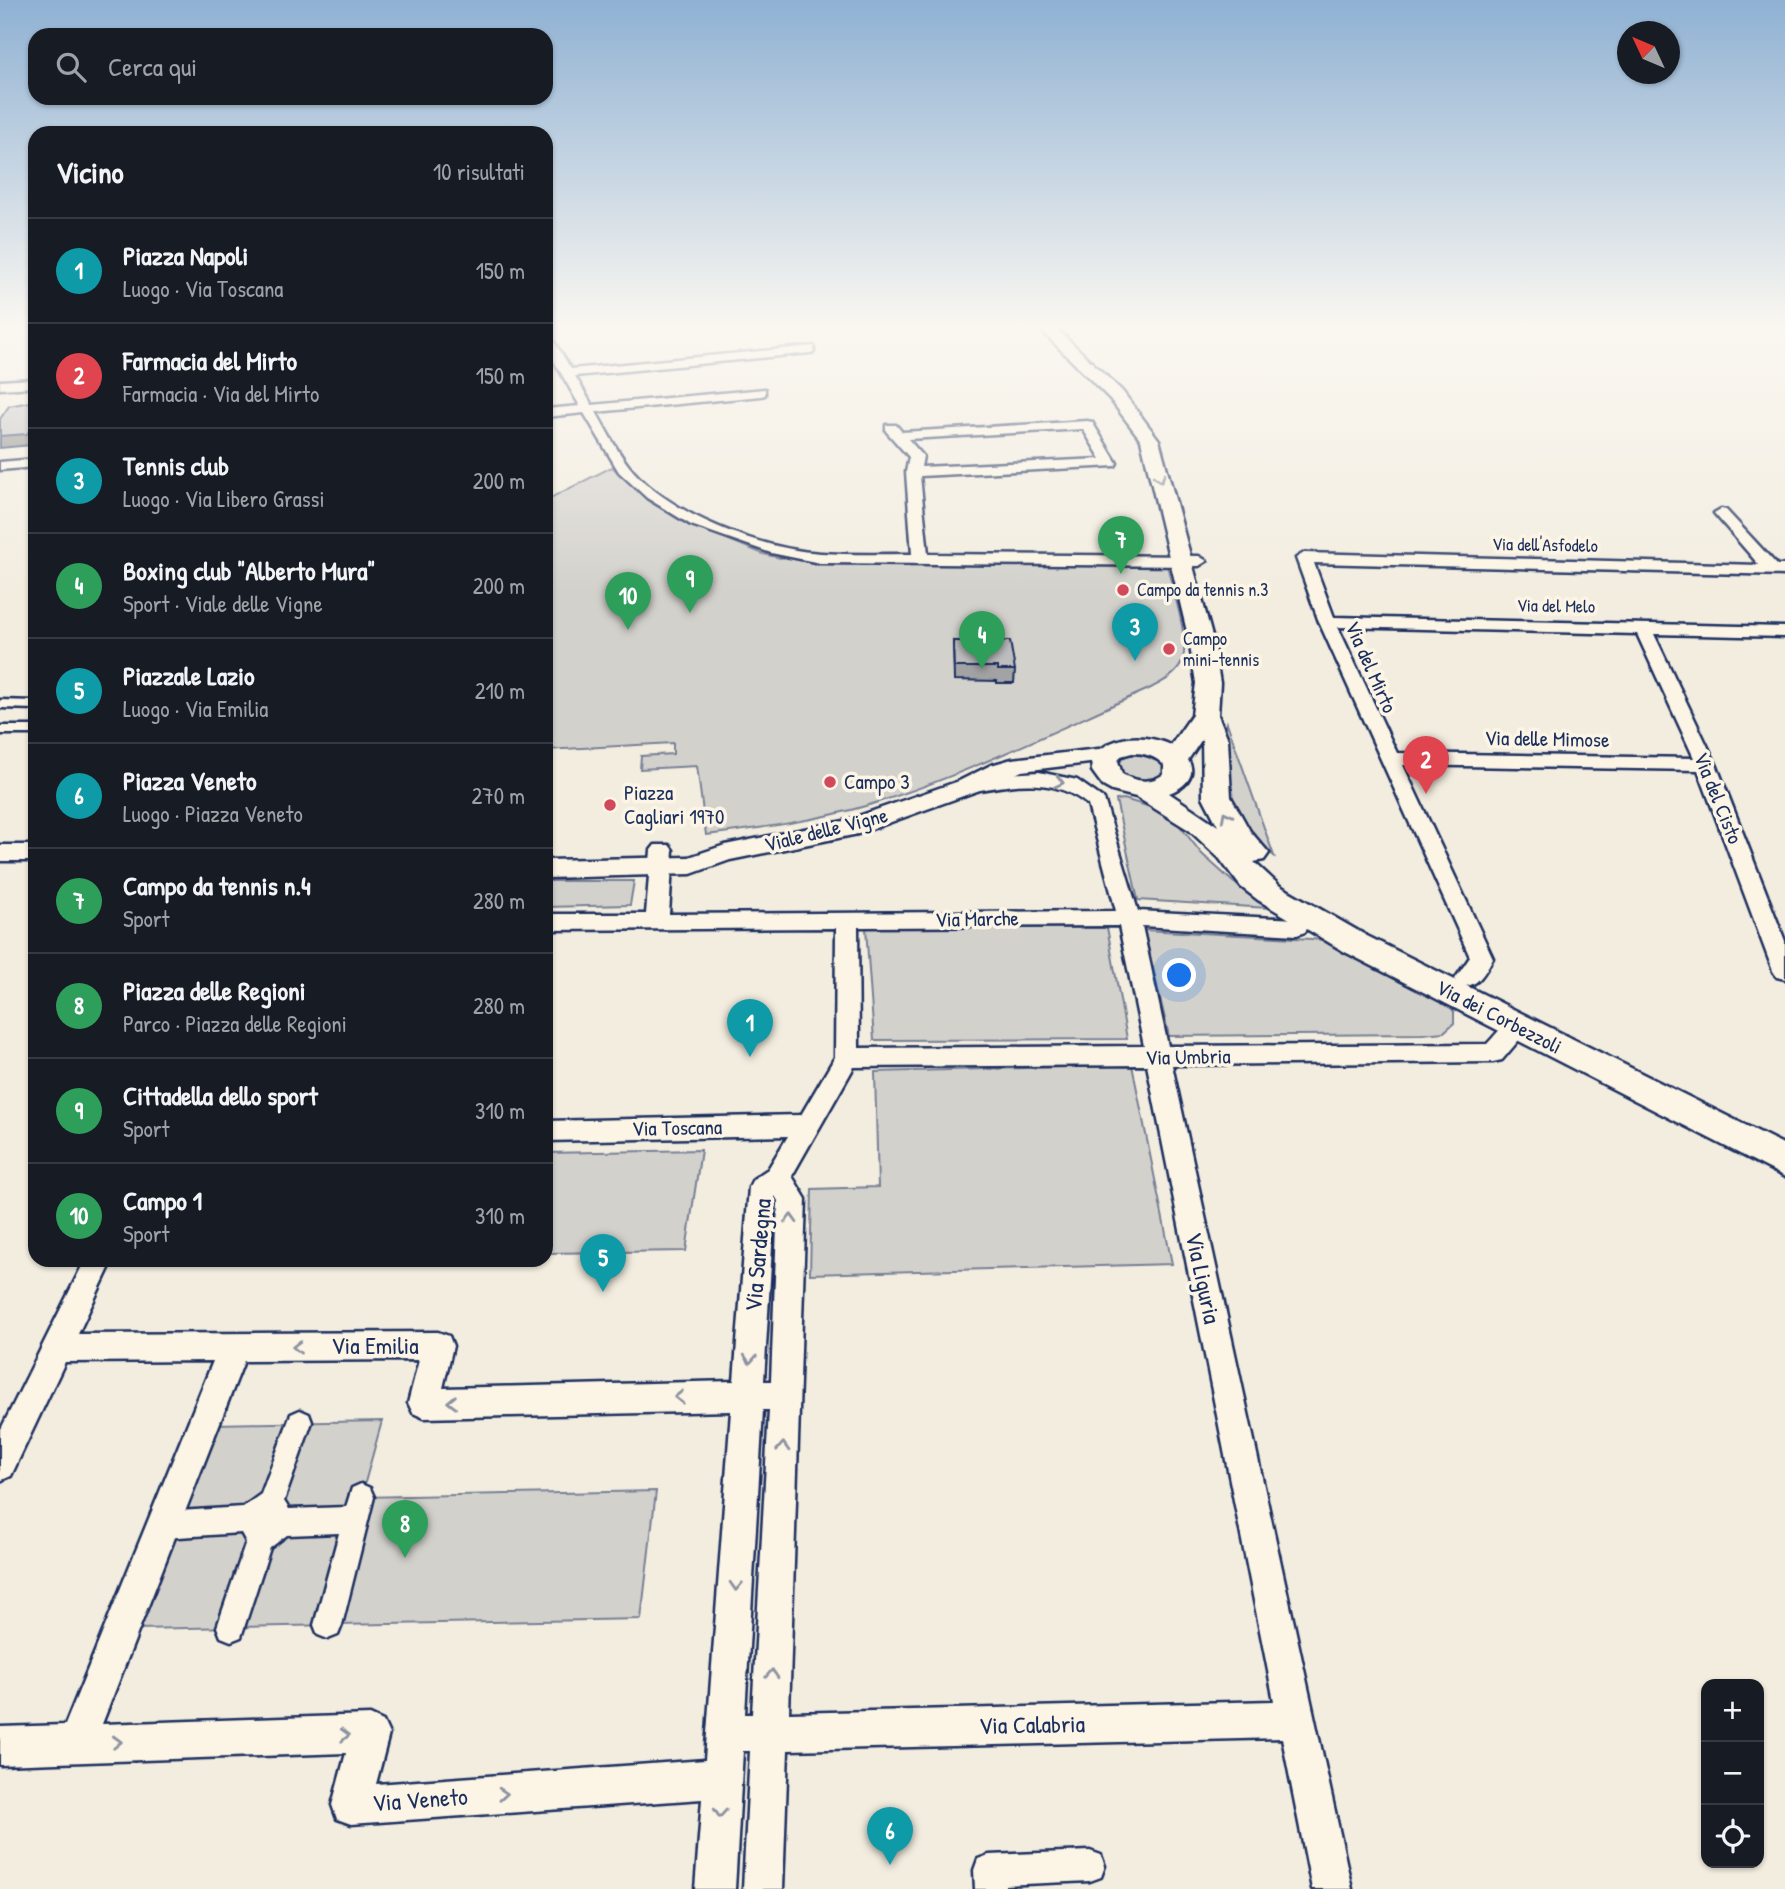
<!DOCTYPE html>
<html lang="it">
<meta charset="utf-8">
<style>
body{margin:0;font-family:"Patrick Hand",sans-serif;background:#242831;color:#f1f3f6}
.controls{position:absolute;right:21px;bottom:21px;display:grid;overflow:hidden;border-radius:14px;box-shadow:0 2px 5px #0004}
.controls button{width:63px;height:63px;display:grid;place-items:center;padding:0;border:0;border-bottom:2px solid #363941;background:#171b24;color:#f1f3f6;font:35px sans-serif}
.compass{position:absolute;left:1617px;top:21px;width:63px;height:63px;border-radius:50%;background:#171b24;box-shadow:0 2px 5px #0004;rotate:314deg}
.you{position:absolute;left:1180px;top:976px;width:24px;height:24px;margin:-18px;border:5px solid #fff;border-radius:50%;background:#1a73e8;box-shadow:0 0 0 10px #1a73e833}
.badge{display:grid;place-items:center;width:46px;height:46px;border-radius:50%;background:#db2777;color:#fff;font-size:23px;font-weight:700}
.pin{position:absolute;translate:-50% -58px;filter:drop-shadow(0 2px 4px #0008)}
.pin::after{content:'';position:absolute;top:37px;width:24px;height:21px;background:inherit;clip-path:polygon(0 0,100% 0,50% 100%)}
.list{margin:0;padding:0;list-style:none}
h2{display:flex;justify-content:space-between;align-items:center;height:91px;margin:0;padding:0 28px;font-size:30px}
h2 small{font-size:23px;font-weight:400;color:#9ea1a6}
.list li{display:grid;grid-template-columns:46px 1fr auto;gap:21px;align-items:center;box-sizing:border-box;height:105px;padding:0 28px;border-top:2px solid #363941}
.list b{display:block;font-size:26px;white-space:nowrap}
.list p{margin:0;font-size:23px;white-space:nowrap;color:#9ea1a6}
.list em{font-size:23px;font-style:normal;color:#9ea1a6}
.icon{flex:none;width:38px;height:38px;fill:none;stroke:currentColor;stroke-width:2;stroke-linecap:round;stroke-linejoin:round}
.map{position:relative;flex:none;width:1785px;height:1889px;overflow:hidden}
.search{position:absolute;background:#171b24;box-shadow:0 2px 5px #0004;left:28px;top:28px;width:525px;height:77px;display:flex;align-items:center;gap:18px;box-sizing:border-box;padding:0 24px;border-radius:21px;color:#9ea1a6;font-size:26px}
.panel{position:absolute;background:#171b24;box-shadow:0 2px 5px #0004;left:28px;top:126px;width:525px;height:1141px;border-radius:21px}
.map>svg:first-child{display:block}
.green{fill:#d3d1cc;stroke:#778095;stroke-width:2}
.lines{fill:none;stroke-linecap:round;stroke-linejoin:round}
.pedestrian-casing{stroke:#1b2f5e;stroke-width:5}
.minor-casing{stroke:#1b2f5e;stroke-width:5}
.tertiary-casing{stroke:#1b2f5e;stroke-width:5}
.secondary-casing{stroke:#1b2f5e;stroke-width:5}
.pedestrian{fill:#fcf5e5;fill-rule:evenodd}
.minor{fill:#fcf5e5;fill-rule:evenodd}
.tertiary{fill:#fcf5e5;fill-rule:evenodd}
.secondary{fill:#fcf5e5;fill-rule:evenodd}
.wall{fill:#a3a3a5;stroke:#1b2f5e;stroke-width:2}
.shaded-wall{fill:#858586;stroke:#1b2f5e;stroke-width:2}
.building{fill:#bebec0;stroke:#1b2f5e;stroke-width:2}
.oneway{stroke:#8c92a2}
.poi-dot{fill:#d1495b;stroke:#fcf5e5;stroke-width:2.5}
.labels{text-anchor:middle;stroke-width:7;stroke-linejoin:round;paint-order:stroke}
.far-street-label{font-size:18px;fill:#1b2f5e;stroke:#fcf5e5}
.far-poi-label{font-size:18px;fill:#1b2f5e;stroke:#fcf5e5;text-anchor:start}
.street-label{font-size:21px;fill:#1b2f5e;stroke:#fcf5e5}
.poi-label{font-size:21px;fill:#1b2f5e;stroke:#fcf5e5;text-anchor:start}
.near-street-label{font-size:24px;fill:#1b2f5e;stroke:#fcf5e5}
</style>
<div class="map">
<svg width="1785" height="1889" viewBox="0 0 1785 1889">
<rect width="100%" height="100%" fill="#f3ede0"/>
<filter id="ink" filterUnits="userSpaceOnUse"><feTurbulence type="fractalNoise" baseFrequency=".0143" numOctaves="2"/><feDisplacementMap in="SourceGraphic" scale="14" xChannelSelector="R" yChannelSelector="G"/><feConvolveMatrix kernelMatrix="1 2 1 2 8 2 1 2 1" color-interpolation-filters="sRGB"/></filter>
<g filter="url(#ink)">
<path class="green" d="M 612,467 L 649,501 L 710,532 L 763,554 L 780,558 L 792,556 L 826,564 L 1167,565 C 1172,589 1192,643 1181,664 C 1175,676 1162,682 1151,688 C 1060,728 964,776 869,805 C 815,821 761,828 706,835 L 697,766 L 640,769 L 641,756 L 673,754 L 673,743 L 546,750 L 546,500 Z
M 1227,723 L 1274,856 C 1261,846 1231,816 1227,801 C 1220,777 1222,747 1227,723 Z
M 1143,753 L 1164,760 L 1167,776 L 1142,782 L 1123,774 L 1119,765 C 1122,754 1133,753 1143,753 Z
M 1124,799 L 1160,810 L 1176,821 L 1202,854 L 1233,882 L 1269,908 L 1138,900 L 1116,800 Z
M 546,881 L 634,881 L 630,905 L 546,907 Z
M 1107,927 L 1127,1039 L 874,1040 L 866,928 Z
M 1144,930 L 1330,940 L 1449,1003 L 1454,1012 L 1454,1023 L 1444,1032 L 1422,1034 L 1169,1036 Z
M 1132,1065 L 1172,1264 L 810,1274 L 812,1189 L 878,1187 L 875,1072 Z
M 701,1150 L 686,1251 L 546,1253 L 546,1153 Z
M 382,1421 L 361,1497 L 656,1491 L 641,1619 L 136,1629 L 214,1424 Z"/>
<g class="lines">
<g class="pedestrian-casing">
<path id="pedestrian" d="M 0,700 L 35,701 L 35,709 L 0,708 Z
M 0,726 L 35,726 L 35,734 L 0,734 Z
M 300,1410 L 309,1414 L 312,1422 L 284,1501 L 289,1509 L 346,1507 L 352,1488 L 361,1484 L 370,1488 L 374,1497 L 342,1625 L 338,1635 L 328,1639 L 318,1635 L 314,1625 L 339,1533 L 287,1535 L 270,1548 L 241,1637 L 231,1641 L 221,1637 L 217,1627 L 246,1542 L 241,1533 L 163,1538 L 154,1534 L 150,1525 L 154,1516 L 163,1512 L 243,1507 L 261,1494 L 291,1414 Z
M 1090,1851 L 1101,1855 L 1105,1866 L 1101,1877 L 1090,1881 L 1005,1885 L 1005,1889 L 975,1889 L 974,1870 L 978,1859 L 989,1855 Z"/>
</g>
<g class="minor-casing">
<path id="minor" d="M 546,334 L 550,335 L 571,369 L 814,346 L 814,352 L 810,353 L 575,376 L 592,405 L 765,389 L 765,395 L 761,396 L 596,412 C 607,431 618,454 633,471 C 674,516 761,549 821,553 C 851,555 882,554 912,554 L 906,472 L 909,457 L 886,431 L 886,425 L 896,425 L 902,432 L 1087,421 L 1092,422 L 1117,463 L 1115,466 L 920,476 L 928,554 L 1199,556 L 1207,561 L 1199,566 L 820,563 L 771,553 L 691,525 L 647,498 L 619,472 L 584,413 L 546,417 L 546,409 L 580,406 L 546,347 ZM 1083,429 L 1101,459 L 921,467 L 923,456 L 908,439 Z
M 35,379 L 35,387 L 0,389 L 0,381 Z
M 35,459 L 35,467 L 0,470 L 0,462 Z
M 1721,509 L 1726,510 L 1777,565 L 1785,565 L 1785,575 L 1314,563 L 1334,617 L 1785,627 L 1785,637 L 1654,634 L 1716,764 L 1785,941 L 1785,979 L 1777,977 L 1773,971 L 1698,770 L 1403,765 L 1493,958 C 1485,972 1477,990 1459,985 L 1455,979 L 1470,957 L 1319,622 L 1296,558 L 1304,553 L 1759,565 L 1714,513 ZM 1338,627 L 1637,634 L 1694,758 L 1397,753 Z
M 1039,772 L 1077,780 L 1104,799 L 1138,911 L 1297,919 L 1305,922 L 1308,927 L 1305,932 L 1297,935 L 1142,926 L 1168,1046 L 1487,1044 C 1499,1032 1508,1015 1527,1021 L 1530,1027 L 1502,1060 L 1493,1062 L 1172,1065 L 1352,1889 L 1312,1889 L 1282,1738 L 788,1750 L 783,1889 L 743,1889 L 750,1751 L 743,1751 L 735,1889 L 695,1889 L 702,1799 L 351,1824 L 337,1819 L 332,1805 L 346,1753 L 0,1765 L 0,1727 L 65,1725 L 213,1361 L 65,1362 L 11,1476 L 0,1481 L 0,1431 L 85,1260 L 113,1260 L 78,1334 L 438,1332 L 449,1336 L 453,1346 L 443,1388 L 734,1381 L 749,1187 L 753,1179 L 768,1169 L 788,1136 L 546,1141 L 546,1121 L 801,1115 L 835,1057 L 836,928 L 546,930 L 546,914 L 646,914 L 651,850 L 655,845 L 669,845 L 673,850 L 669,914 L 1116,911 L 1088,805 C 1055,776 1014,784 974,791 L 967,789 L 964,785 L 967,781 L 1006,774 ZM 1119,926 L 1144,1046 L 859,1048 L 858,927 ZM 1147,1065 L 1274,1701 L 789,1713 L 806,1199 L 792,1176 L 854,1067 ZM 775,1196 L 778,1201 L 771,1381 L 764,1381 ZM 419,1360 L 408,1403 L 413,1413 L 424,1418 L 731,1411 L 705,1760 L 376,1784 L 389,1734 L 383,1721 L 370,1715 L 102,1724 L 244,1361 ZM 763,1410 L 769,1410 L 752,1714 L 745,1714 Z"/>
</g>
<g class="tertiary-casing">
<path id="tertiary" d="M 1107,748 L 1115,750 L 1119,755 L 1115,760 L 1022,771 L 977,791 L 858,834 L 730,860 L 691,874 L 546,878 L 546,860 L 689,857 L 725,845 L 844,821 L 959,781 L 991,765 L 1012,759 Z
M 0,845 L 35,845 L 35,861 L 0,861 Z"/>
</g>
<g class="secondary-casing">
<path id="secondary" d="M 1040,329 L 1057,329 L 1122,391 L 1159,440 L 1213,640 L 1220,683 L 1218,715 L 1228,739 L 1231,797 L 1250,831 L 1269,853 L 1264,860 L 1254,862 L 1280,886 L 1367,936 L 1785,1145 L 1785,1177 L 1345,952 L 1258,900 L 1241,887 L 1219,858 L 1189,830 L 1136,797 L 1112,791 L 1103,786 L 1092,771 L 1091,760 C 1109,734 1143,733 1171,745 L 1192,715 L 1196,683 L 1189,640 L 1141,440 L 1110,399 ZM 1202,739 L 1203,797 L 1218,826 L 1169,793 C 1183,788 1198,776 1188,760 ZM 1132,753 C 1145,753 1155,756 1164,765 L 1164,774 C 1150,784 1136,782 1122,774 L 1118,761 L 1121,756 Z"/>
</g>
<use href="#pedestrian" class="pedestrian"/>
<use href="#minor" class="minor"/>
<use href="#tertiary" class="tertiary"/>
<use href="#secondary" class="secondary"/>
</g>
<path class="wall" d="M 953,641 L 1015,670 L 1014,683 L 997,683 L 997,681 L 954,680 Z"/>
<path class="shaded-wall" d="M 35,421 L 35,441 L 32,445 L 0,448 L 0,436 Z"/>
<path class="building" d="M 35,401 L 35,421 L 27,434 L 0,436 L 0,419 L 9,406 Z
M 953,641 L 1010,641 L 1015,670 L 998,670 L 998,667 L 954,667 Z"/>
<defs><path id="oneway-chevron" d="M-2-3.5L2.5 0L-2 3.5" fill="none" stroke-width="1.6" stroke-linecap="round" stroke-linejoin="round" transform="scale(1.75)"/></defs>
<g class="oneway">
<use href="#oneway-chevron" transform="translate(1160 478) rotate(76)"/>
<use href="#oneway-chevron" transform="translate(1059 782) rotate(13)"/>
<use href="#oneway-chevron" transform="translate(1226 816) rotate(-118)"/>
<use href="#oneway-chevron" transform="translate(791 1219) rotate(-88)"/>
<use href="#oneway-chevron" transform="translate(297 1347) rotate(180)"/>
<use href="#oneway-chevron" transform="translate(750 1359) rotate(94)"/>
<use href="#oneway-chevron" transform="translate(679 1397) rotate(179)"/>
<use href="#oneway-chevron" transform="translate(452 1402) rotate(179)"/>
<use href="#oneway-chevron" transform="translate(783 1447) rotate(-87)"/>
<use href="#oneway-chevron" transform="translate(736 1586) rotate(93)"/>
<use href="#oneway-chevron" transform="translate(772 1674) rotate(-87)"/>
<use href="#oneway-chevron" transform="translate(345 1735) rotate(-2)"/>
<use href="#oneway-chevron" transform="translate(117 1742) rotate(-2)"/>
<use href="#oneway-chevron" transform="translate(503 1794) rotate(-4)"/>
<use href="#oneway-chevron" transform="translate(720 1813) rotate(94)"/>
</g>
</g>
<linearGradient id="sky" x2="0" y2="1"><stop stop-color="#8fb1d3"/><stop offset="0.55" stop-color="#faf7f1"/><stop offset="1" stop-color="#faf7f1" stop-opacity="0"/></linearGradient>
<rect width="1785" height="593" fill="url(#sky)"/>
<g class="poi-dot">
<circle cx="1123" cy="590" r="7"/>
<circle cx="1169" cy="649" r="7"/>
<circle cx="830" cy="782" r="7"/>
<circle cx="610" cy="805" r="7"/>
</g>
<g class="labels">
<g class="far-street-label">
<text transform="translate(1545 545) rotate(1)" y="6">Via dell'Asfodelo</text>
<text transform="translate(1556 606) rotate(1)" y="6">Via del Melo</text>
</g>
<g class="far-poi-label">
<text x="1137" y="596">Campo da tennis n.3</text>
<text x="1183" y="645">Campo<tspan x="1183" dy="21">mini-tennis</tspan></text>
</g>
<g class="street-label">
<text transform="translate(1371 667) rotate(66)" y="7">Via del Mirto</text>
<text transform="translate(1547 739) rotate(1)" y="7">Via delle Mimose</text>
<text transform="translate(1718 798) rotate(68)" y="7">Via del Cisto</text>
<text transform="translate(826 830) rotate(-14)" y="7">Viale delle Vigne</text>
<text transform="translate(977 919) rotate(-1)" y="7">Via Marche</text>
<text transform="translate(1499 1017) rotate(27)" y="7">Via dei Corbezzoli</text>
<text transform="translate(1188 1057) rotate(-1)" y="7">Via Umbria</text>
<text transform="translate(677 1128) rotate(-1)" y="7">Via Toscana</text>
</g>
<g class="poi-label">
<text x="844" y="789">Campo 3</text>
<text x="624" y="800">Piazza<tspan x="624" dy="24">Cagliari 1970</tspan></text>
</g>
<g class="near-street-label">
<text transform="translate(758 1255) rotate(-85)" y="8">Via Sardegna</text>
<text transform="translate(1203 1278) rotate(78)" y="8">Via Liguria</text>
<text x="375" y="1354">Via Emilia</text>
<text transform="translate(1032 1725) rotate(-1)" y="8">Via Calabria</text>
<text transform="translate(420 1800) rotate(-4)" y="8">Via Veneto</text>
</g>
</g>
</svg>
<div class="controls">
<button>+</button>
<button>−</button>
<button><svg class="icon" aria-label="locate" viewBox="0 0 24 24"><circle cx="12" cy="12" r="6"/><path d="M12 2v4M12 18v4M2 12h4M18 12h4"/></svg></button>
</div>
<svg class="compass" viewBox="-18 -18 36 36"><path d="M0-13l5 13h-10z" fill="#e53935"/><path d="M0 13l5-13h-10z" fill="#9ea1a6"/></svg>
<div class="you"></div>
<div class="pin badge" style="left:750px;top:1057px;background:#0f9aa8">1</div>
<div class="pin badge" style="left:1426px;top:794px;background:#e0444e">2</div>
<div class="pin badge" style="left:1135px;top:661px;background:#0f9aa8">3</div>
<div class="pin badge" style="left:982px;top:669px;background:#2e9e5b">4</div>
<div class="pin badge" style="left:603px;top:1292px;background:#0f9aa8">5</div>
<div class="pin badge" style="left:890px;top:1865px;background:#0f9aa8">6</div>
<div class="pin badge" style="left:1121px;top:574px;background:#2e9e5b">7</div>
<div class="pin badge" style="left:405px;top:1558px;background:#2e9e5b">8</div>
<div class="pin badge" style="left:690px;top:613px;background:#2e9e5b">9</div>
<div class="pin badge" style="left:628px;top:630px;background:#2e9e5b">10</div>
<div class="search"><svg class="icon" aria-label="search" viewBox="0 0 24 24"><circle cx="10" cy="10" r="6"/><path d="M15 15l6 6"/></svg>Cerca qui</div>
<section class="panel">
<h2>Vicino<small>10 risultati</small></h2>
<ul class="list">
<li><span class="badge" style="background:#0f9aa8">1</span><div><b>Piazza Napoli</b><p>Luogo · Via Toscana</p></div><em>150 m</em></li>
<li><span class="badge" style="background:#e0444e">2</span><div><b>Farmacia del Mirto</b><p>Farmacia · Via del Mirto</p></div><em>150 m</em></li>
<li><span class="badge" style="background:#0f9aa8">3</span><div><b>Tennis club</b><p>Luogo · Via Libero Grassi</p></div><em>200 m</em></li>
<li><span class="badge" style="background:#2e9e5b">4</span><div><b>Boxing club &quot;Alberto Mura&quot;</b><p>Sport · Viale delle Vigne</p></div><em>200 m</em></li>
<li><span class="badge" style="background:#0f9aa8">5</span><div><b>Piazzale Lazio</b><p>Luogo · Via Emilia</p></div><em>210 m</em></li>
<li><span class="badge" style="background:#0f9aa8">6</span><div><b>Piazza Veneto</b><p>Luogo · Piazza Veneto</p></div><em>270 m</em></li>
<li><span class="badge" style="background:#2e9e5b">7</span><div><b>Campo da tennis n.4</b><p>Sport</p></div><em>280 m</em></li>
<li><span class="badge" style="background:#2e9e5b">8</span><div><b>Piazza delle Regioni</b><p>Parco · Piazza delle Regioni</p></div><em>280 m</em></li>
<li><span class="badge" style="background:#2e9e5b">9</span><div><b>Cittadella dello sport</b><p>Sport</p></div><em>310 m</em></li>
<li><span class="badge" style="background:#2e9e5b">10</span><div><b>Campo 1</b><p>Sport</p></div><em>310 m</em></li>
</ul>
</section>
</div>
